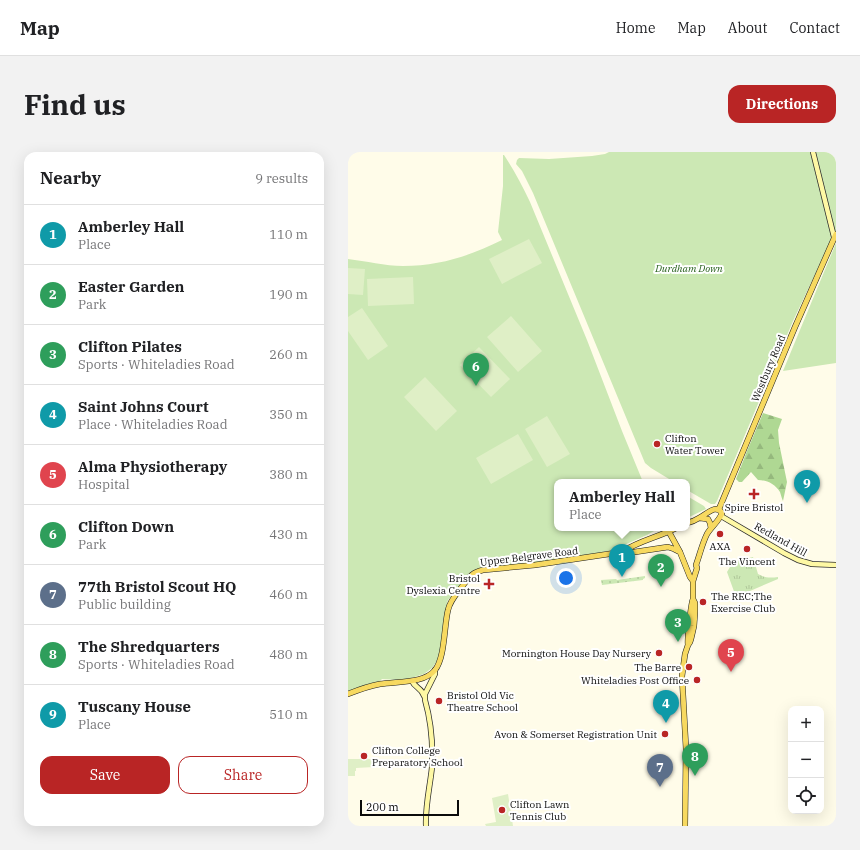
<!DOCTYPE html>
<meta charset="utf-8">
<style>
body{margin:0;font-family:"IBM Plex Serif",serif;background:#f2f2f2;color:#202124}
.controls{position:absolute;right:12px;bottom:12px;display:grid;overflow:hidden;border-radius:8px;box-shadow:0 4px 16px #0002}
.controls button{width:36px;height:36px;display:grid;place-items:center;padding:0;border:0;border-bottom:1px solid #e0e0e0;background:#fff;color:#202124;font:20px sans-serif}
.scale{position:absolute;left:12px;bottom:10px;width:99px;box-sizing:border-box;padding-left:4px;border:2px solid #0b0b0b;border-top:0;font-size:11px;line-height:14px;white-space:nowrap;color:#0b0b0b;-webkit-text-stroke:3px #fff;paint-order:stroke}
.you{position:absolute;left:218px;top:426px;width:14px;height:14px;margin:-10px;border:3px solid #fff;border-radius:50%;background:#1a73e8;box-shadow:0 0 0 6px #1a73e833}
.badge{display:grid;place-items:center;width:26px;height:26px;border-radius:50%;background:#b92525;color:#fff;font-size:13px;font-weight:700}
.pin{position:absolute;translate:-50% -33px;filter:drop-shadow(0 1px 2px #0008)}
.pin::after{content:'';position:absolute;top:21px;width:14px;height:12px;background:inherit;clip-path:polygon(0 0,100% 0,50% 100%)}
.popup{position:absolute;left:206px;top:327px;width:136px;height:52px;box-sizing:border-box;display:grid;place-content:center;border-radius:8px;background:#fff;filter:drop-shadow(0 1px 3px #0005);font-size:13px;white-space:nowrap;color:#757577}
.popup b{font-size:15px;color:#202124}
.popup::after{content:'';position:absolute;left:50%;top:100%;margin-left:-8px;border:8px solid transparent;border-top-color:#fff}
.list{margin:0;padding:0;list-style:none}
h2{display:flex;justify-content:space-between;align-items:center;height:52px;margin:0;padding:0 16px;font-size:17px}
h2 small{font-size:13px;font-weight:400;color:#757577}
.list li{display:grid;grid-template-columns:26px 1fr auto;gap:12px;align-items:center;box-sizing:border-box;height:60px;padding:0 16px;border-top:1px solid #e0e0e0}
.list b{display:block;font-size:15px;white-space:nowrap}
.list p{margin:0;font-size:13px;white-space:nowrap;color:#757577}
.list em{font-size:13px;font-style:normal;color:#757577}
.actions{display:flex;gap:8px;padding:12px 16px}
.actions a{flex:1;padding:9px 0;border:1px solid #b92525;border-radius:12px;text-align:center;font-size:14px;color:#b92525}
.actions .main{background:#b92525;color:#fff}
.icon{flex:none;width:22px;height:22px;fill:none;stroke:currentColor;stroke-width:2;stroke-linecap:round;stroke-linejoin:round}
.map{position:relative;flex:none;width:488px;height:674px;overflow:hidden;border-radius:12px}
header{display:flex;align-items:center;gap:24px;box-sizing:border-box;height:56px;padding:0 20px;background:#fff;border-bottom:1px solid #e0e0e0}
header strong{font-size:19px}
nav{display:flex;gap:22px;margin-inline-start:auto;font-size:14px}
.intro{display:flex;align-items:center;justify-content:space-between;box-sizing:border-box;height:96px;padding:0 24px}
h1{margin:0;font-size:28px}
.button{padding:10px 18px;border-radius:12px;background:#b92525;color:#fff;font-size:14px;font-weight:700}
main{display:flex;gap:24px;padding:0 24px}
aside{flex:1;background:#fff;border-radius:12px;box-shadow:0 4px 16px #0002}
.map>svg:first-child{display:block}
.grass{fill:url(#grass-tufts)}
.forest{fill:url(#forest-firs)}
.park{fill:#cce8b4}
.garden{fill:url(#garden-dots)}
.pitch{fill:#dfefc6}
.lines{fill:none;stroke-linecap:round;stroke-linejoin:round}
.secondary-casing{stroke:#2d2d2d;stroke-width:6}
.primary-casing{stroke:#1c1c1c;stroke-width:6}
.secondary{stroke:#fef8a4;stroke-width:4.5}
.primary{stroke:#f7d960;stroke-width:5}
.poi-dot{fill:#b92525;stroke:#fff;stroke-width:1.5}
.labels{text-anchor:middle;stroke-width:4;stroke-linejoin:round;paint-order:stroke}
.park-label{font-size:10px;font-style:italic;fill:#28611d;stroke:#fff}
.street-label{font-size:10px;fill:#0b0b0b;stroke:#fff}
.poi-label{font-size:10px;fill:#0b0b0b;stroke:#fff;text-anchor:start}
</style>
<header>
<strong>Map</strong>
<nav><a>Home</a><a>Map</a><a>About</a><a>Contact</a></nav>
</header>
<div class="intro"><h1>Find us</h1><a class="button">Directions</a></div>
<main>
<aside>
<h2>Nearby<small>9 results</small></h2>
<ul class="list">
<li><span class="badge" style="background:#0f9aa8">1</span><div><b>Amberley Hall</b><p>Place</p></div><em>110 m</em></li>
<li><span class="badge" style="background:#2e9e5b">2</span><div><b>Easter Garden</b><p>Park</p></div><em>190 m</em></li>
<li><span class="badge" style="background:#2e9e5b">3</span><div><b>Clifton Pilates</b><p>Sports · Whiteladies Road</p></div><em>260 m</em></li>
<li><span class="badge" style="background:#0f9aa8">4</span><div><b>Saint Johns Court</b><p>Place · Whiteladies Road</p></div><em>350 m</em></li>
<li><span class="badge" style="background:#e0444e">5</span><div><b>Alma Physiotherapy</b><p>Hospital</p></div><em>380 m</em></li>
<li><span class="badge" style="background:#2e9e5b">6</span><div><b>Clifton Down</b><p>Park</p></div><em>430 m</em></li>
<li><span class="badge" style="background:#5c6f8a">7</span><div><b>77th Bristol Scout HQ</b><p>Public building</p></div><em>460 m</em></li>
<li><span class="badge" style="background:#2e9e5b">8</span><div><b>The Shredquarters</b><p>Sports · Whiteladies Road</p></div><em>480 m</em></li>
<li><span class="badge" style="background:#0f9aa8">9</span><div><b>Tuscany House</b><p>Place</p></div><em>510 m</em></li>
</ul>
<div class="actions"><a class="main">Save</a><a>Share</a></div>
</aside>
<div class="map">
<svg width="488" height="674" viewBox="0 0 488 674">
<defs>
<pattern id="grass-tufts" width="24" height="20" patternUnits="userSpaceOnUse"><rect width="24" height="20" fill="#cce8b4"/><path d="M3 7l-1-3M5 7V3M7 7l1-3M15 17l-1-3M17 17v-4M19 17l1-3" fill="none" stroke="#aec699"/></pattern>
<pattern id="forest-firs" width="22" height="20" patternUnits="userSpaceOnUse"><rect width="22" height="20" fill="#afd893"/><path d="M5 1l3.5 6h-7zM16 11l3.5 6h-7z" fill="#95b87d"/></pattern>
<pattern id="garden-dots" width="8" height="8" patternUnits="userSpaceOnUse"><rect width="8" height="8" fill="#cce8b4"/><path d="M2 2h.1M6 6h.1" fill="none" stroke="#aec699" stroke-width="1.8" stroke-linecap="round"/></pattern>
</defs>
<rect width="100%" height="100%" fill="#fffce9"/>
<path class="grass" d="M 405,405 L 410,422 C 417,426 422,426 430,425 L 430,427 L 388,445 L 379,420 L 382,415 L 387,413 L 389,409 Z"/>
<path class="forest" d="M 415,261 L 434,267 L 430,278 L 431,291 L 439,330 L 435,349 C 434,347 433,343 432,340 C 427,332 419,328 410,328 L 403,320 L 394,330 L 391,330 L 388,327 L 399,299 Z"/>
<path class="park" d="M 261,0 L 488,0 L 488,78 L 445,169 L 369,349 L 367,352 L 363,352 L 339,338 L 339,330 L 326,330 L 303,316 L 297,311 L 185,41 L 174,19 L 168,12 L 169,8 L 171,6 L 201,7 L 244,4 L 257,2 Z
M 155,3 L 156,3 C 166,18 174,33 182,50 L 239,188 L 274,279 L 295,330 L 209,330 L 209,376 L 308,376 L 308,378 L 299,383 L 265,398 L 241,403 L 183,412 L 137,415 L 127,418 L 118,426 L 100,448 L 98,456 L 92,501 L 89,509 L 84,516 L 76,522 L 60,527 L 50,528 L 34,527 L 30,531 L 0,540 L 0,107 C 18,109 37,114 55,114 C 91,114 122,104 154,88 L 150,80 L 155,34 Z
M 488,91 L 488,211 L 435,219 Z
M 339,344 L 356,354 L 358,357 L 339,366 Z"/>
<path class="garden" d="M 297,424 L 297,426 L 295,427 L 295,428 L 254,433 L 253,428 L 268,427 L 269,428 Z"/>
<path class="pitch" d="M 181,87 L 194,111 L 154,132 L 141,107 Z
M 0,116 L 17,117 L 15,143 L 0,142 Z
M 65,125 L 66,152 L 20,154 L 19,127 Z
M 14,156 L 40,194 L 20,208 L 0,179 L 0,165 Z
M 163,164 L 194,199 L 170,220 L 139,185 Z
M 131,195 L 162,227 L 143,245 L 112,213 Z
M 77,225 L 109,259 L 88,279 L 56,245 Z
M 199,264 L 222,302 L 199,315 L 177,277 Z
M 170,282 L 185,308 L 143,332 L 128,306 Z
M 0,607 L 26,607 L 26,615 L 8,616 L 8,619 L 7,619 L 7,624 L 0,624 Z
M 160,642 L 165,674 L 138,674 L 137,672 L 148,670 L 144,646 Z"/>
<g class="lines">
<g class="secondary-casing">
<path id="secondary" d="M 465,0 L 484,77 L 486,85
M 373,364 L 436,401 L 450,408 L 464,412 L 488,413
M 64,529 C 67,536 74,536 76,544
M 78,674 C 77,654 82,635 84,615 C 85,593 83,569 77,548 L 77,542 L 87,522 L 87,518"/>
</g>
<g class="primary-casing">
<path id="primary" d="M 371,357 L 447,175 L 488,82
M 352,366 L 360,367 L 362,371 L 363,376
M 339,371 C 343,370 348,368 351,366 C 358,363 368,351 374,361 C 372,368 363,375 359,382 C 354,392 352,402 348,413 L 349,416 L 345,429
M 321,380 L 332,400 L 342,425 L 345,429 L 345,447 L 347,451 L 347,460 L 346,474 L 343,487 L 342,490 L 340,493 L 337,502 L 334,524 L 338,597 L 337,674
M 274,400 C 290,389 311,385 328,376
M 340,493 C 339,489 343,451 345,447
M 0,542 C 10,538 21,534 32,532 C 49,529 76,532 87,518 C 97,506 96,474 100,458 C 102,448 110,440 116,432 C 121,425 125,420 135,418 L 187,413 L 274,400 L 280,401 L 320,395 L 326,397 L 332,400"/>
</g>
<use href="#secondary" class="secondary"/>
<use href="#primary" class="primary"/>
</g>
<g class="poi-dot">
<circle cx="309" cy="292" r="4"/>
<path d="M404 336h4v4h4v4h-4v4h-4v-4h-4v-4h4z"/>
<circle cx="372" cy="382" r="4"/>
<circle cx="399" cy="397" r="4"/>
<path d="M139 426h4v4h4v4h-4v4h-4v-4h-4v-4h4z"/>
<circle cx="355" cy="450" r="4"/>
<circle cx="311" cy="501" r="4"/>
<circle cx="341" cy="515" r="4"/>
<circle cx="349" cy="528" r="4"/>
<circle cx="91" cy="549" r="4"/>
<circle cx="317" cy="582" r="4"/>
<circle cx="16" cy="604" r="4"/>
<circle cx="154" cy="658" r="4"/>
</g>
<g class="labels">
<g class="park-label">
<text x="341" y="120">Durdham Down</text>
</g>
<g class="street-label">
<text transform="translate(420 216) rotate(-67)" y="4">Westbury Road</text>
<text transform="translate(433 387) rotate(29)" y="4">Redland Hill</text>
<text transform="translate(181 404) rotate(-7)" y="4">Upper Belgrave Road</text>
</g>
<g class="poi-label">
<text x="317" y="290">Clifton<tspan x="317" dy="12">Water Tower</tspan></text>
<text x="406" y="359" text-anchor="middle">Spire Bristol</text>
<text x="372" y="398" text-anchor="middle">AXA</text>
<text x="399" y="413" text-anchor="middle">The Vincent</text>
<text x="132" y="430" text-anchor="end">Bristol<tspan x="132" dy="12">Dyslexia Centre</tspan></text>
<text x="363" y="448">The REC;The<tspan x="363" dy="12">Exercise Club</tspan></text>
<text x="303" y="505" text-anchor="end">Mornington House Day Nursery</text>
<text x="333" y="519" text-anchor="end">The Barre</text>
<text x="341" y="532" text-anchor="end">Whiteladies Post Office</text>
<text x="99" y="547">Bristol Old Vic<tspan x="99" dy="12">Theatre School</tspan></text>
<text x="309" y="586" text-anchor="end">Avon &amp; Somerset Registration Unit</text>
<text x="24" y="602">Clifton College<tspan x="24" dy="12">Preparatory School</tspan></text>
<text x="162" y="656">Clifton Lawn<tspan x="162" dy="12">Tennis Club</tspan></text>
</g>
</g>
</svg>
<div class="controls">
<button>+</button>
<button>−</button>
<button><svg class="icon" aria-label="locate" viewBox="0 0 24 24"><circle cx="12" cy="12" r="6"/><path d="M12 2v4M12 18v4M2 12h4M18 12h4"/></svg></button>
</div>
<div class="scale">200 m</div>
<div class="you"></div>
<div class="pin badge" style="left:274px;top:425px;background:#0f9aa8">1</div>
<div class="popup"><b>Amberley Hall</b>Place</div>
<div class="pin badge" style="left:313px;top:435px;background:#2e9e5b">2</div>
<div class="pin badge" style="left:330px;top:490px;background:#2e9e5b">3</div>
<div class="pin badge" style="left:318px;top:571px;background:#0f9aa8">4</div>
<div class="pin badge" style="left:383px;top:520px;background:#e0444e">5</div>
<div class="pin badge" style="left:128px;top:234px;background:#2e9e5b">6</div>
<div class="pin badge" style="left:312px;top:635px;background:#5c6f8a">7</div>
<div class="pin badge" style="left:347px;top:624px;background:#2e9e5b">8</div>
<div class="pin badge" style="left:459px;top:351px;background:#0f9aa8">9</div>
</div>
</main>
